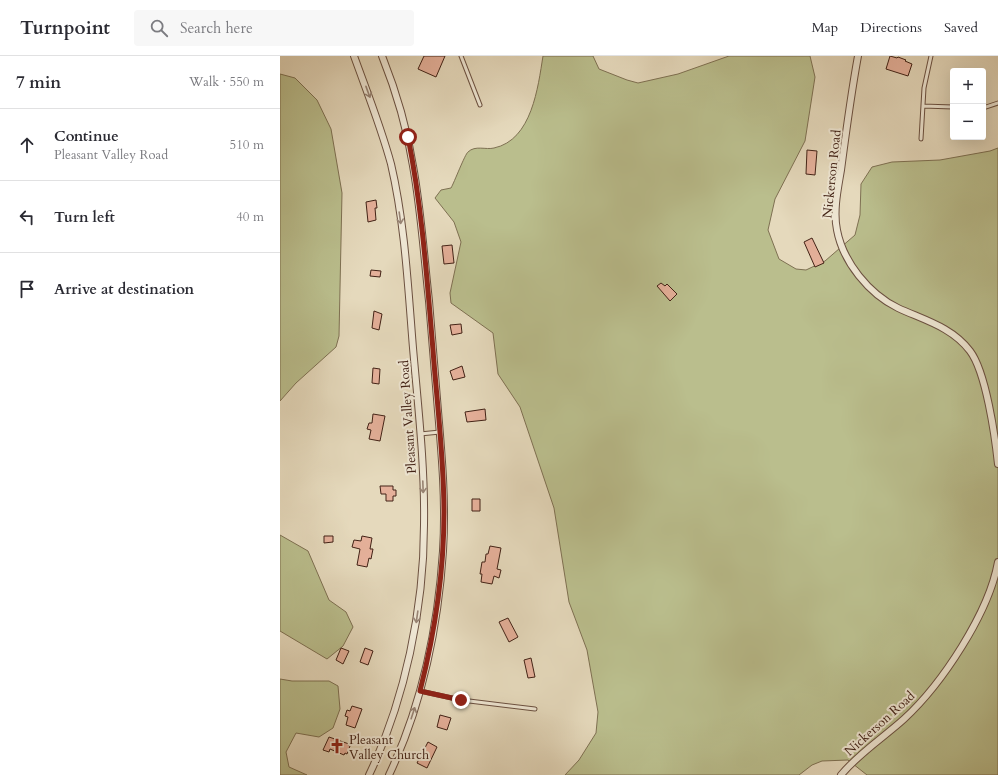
<!DOCTYPE html>
<meta charset="utf-8">
<style>
body{margin:0;font-family:Cardo,serif;background:#f7f7f7;color:#2b2b33}
.controls{position:absolute;right:12px;top:12px;display:grid;overflow:hidden;border-radius:4px;box-shadow:0 4px 16px #0002}
.controls button{width:36px;height:36px;display:grid;place-items:center;padding:0;border:0;border-bottom:1px solid #e1e1e2;background:#fff;color:#2b2b33;font:20px sans-serif}
.stop{position:absolute;width:12px;height:12px;margin:-9px;border:3px solid #8f2418;border-radius:50%;background:#fff}
.stop.end{background:#8f2418;border-color:#fff;box-shadow:0 1px 4px #0008}
.list{margin:0;padding:0;list-style:none}
h2{display:flex;justify-content:space-between;align-items:center;height:52px;margin:0;padding:0 16px;font-size:17px}
h2 small{font-size:13px;font-weight:400;color:#7c7c81}
.list li{display:grid;grid-template-columns:26px 1fr auto;gap:12px;align-items:center;box-sizing:border-box;height:72px;padding:0 16px;border-top:1px solid #e1e1e2}
.list b{display:block;font-size:15px;white-space:nowrap}
.list p{margin:0;font-size:13px;white-space:nowrap;color:#7c7c81}
.list em{font-size:13px;font-style:normal;color:#7c7c81}
.icon{flex:none;width:22px;height:22px;fill:none;stroke:currentColor;stroke-width:2;stroke-linecap:round;stroke-linejoin:round}
.map{position:relative;flex:none;width:718px;height:719px;overflow:hidden}
header{display:flex;align-items:center;gap:24px;box-sizing:border-box;height:56px;padding:0 20px;background:#fff;border-bottom:1px solid #e1e1e2}
header strong{font-size:19px}
nav{display:flex;gap:22px;margin-inline-start:auto;font-size:14px}
.search{width:280px;height:36px;background:#f7f7f7;display:flex;align-items:center;gap:10px;box-sizing:border-box;padding:0 14px;border-radius:4px;color:#7c7c81;font-size:15px}
main{display:flex}
aside{flex:1;background:#fff}
.map>svg:first-child{display:block}
.green{fill:#babe8d;stroke:#7e7052}
.building{fill:#e5b09a;stroke:#422216}
.lines{fill:none;stroke-linecap:round;stroke-linejoin:round}
.service-casing{stroke:#6b5040;stroke-width:5}
.minor-casing{stroke:#6b5040;stroke-width:8}
.service{stroke:#eee6d3;stroke-width:3}
.minor{stroke:#eee6d3;stroke-width:6}
.oneway{stroke:#988474}
.route{stroke:#8f2418;stroke-width:5}
.labels{text-anchor:middle;stroke-width:4;stroke-linejoin:round;paint-order:stroke}
.street-label{font-size:13px;fill:#422216;stroke:#eee6d3}
.poi-label{font-size:13px;fill:#422216;stroke:#eee6d3;text-anchor:start}
</style>
<header>
<strong>Turnpoint</strong>
<div class="search"><svg class="icon" aria-label="search" viewBox="0 0 24 24"><circle cx="10" cy="10" r="6"/><path d="M15 15l6 6"/></svg>Search here</div>
<nav><a>Map</a><a>Directions</a><a>Saved</a></nav>
</header>
<main>
<aside>
<h2>7 min<small>Walk · 550 m</small></h2>
<ul class="list">
<li><svg class="icon" aria-label="ahead" viewBox="0 0 24 24"><path d="M12 20V5M6 11l6-6 6 6"/></svg><div><b>Continue</b><p>Pleasant Valley Road</p></div><em>510 m</em></li>
<li><svg class="icon" aria-label="left" viewBox="0 0 24 24"><path d="M17 20v-9H6M10 6l-5 5 5 5"/></svg><div><b>Turn left</b></div><em>40 m</em></li>
<li><svg class="icon" aria-label="arrive" viewBox="0 0 24 24"><path d="M6 21V4h12l-3 4 3 4H6"/></svg><div><b>Arrive at destination</b></div></li>
</ul>
</aside>
<div class="map">
<svg width="718" height="719" viewBox="0 0 718 719">
<rect width="100%" height="100%" fill="#e5d9bc"/>
<filter id="stains"><feTurbulence type="fractalNoise" baseFrequency=".005" numOctaves="4"/><feColorMatrix values="0 0 0 0 .2 0 0 0 0 .09 0 0 0 0 .02 0 0 0 .5 -.17"/></filter>
<radialGradient id="worn" r=".72"><stop offset=".6" stop-color="#630" stop-opacity="0"/><stop offset="1" stop-color="#630" stop-opacity=".3"/></radialGradient>
<path class="green" d="M 263,0 L 313,0 L 319,13 L 347,24 L 358,27 L 398,18 L 449,0 L 530,0 L 535,21 L 525,85 L 495,143 L 488,174 L 499,203 L 516,213 L 526,214 L 545,205 L 575,179 L 580,159 L 581,128 L 592,111 L 612,106 L 660,104 L 710,95 L 718,92 L 718,719 L 587,719 L 568,704 L 542,705 L 532,709 L 519,719 L 285,719 L 299,704 L 316,677 L 318,656 L 307,594 L 289,546 L 274,452 L 240,351 L 218,318 L 213,277 L 171,247 L 170,237 L 181,186 L 174,166 L 155,142 L 161,134 L 171,132 C 174,127 185,98 188,96 C 195,89 206,94 214,92 C 252,84 258,31 263,0 Z
M 0,18 L 15,22 L 37,44 L 51,73 L 62,137 L 59,280 L 56,291 L 16,327 L 0,345 Z
M 0,479 L 28,495 L 49,544 L 66,556 L 73,571 L 63,590 L 47,603 L 0,575 Z
M 0,623 L 12,625 L 49,625 L 58,630 L 60,653 L 53,672 L 39,681 L 16,677 L 6,696 L 9,711 L 27,719 L 0,719 Z"/>
<path class="building" d="M 144,0 L 165,0 L 156,21 L 138,13 Z
M 610,0 L 617,2 L 618,1 L 626,4 L 625,5 L 632,8 L 628,20 L 606,13 Z
M 527,94 L 537,95 L 535,119 L 526,118 Z
M 96,144 L 97,152 L 95,152 L 96,164 L 88,166 L 86,146 Z
M 532,182 L 544,207 L 535,211 L 524,186 Z
M 172,189 L 174,207 L 164,208 L 162,190 Z
M 91,214 L 101,215 L 100,221 L 90,220 Z
M 381,227 L 385,230 L 387,228 L 397,238 L 390,245 L 377,230 Z
M 94,255 L 102,258 L 99,274 L 92,272 Z
M 181,268 L 182,277 L 172,279 L 170,269 Z
M 182,310 L 185,321 L 173,324 L 170,315 Z
M 93,312 L 100,313 L 99,328 L 92,327 Z
M 205,353 L 206,364 L 187,366 L 185,356 Z
M 93,358 L 105,360 L 100,385 L 89,383 L 91,374 L 87,373 L 89,367 L 92,367 Z
M 100,430 L 113,430 L 113,434 L 116,434 L 116,440 L 113,440 L 113,445 L 106,445 L 106,438 L 101,438 Z
M 192,443 L 200,443 L 200,455 L 192,455 Z
M 44,480 L 53,480 L 53,486 L 44,487 Z
M 82,480 L 92,482 L 90,493 L 93,493 L 91,503 L 89,502 L 87,511 L 77,509 L 80,493 L 72,491 L 74,484 L 81,485 Z
M 210,490 L 221,492 L 217,513 L 221,514 L 219,522 L 214,520 L 212,528 L 201,526 L 202,518 L 200,518 L 202,506 L 205,506 L 206,498 L 208,498 Z
M 228,562 L 238,581 L 229,586 L 219,566 Z
M 61,592 L 69,595 L 63,608 L 56,604 Z
M 85,592 L 93,595 L 88,609 L 80,606 Z
M 251,602 L 255,621 L 248,622 L 244,604 Z
M 72,650 L 82,653 L 75,672 L 66,669 L 68,661 L 65,660 L 67,654 L 70,655 Z
M 160,659 L 171,662 L 167,674 L 157,671 Z
M 49,681 L 69,688 L 68,689 L 70,690 L 67,698 L 65,697 L 64,699 L 50,693 L 49,696 L 43,694 Z
M 148,686 L 157,691 L 147,712 L 137,707 Z"/>
<g class="lines">
<g class="service-casing">
<path id="service" d="M 181,0 L 200,49
M 643,50 L 673,51
M 703,52 L 718,47
M 641,83 L 644,32 L 651,0
M 140,378 L 160,376
M 140,635 L 181,644 L 255,653"/>
</g>
<g class="minor-casing">
<path id="minor" d="M 74,0 C 87,36 101,71 111,108 C 125,168 128,231 133,292 C 138,350 145,410 144,469 C 144,552 125,644 89,719
M 102,0 C 116,35 127,72 133,110 C 141,154 144,200 149,245 C 152,282 155,318 158,355 C 162,401 166,448 163,495 C 158,572 142,649 109,719
M 578,0 C 571,38 566,76 561,114 C 558,132 553,155 557,174 C 563,206 589,238 618,252 C 644,264 672,271 690,295 C 706,316 715,380 718,408
M 561,719 C 579,697 603,682 624,663 C 662,628 709,557 718,506"/>
</g>
<use href="#service" class="service"/>
<use href="#minor" class="minor"/>
</g>
<defs><path id="oneway-shaft" d="M-6 0H5M1.5-3L5.5 0L1.5 3" fill="none" stroke-width="1.6" stroke-linecap="round" stroke-linejoin="round"/></defs>
<g class="oneway">
<use href="#oneway-shaft" transform="translate(88 36) rotate(70)"/>
<use href="#oneway-shaft" transform="translate(120 162) rotate(82)"/>
<use href="#oneway-shaft" transform="translate(143 431) rotate(88)"/>
<use href="#oneway-shaft" transform="translate(137 561) rotate(98)"/>
<use href="#oneway-shaft" transform="translate(133 657) rotate(-72)"/>
</g>
<g class="lines">
<path class="route" d="M 128,81 C 142,151 147,223 153,294 C 157,348 164,402 164,456 C 164,517 155,576 140,635 L 181,644"/>
</g>
<defs>
<g id="church-bare" transform="scale(1.2)"><path d="M-1.2-6h2.4v3.5h3.3v2.4h-3.3V6h-2.4V-.1h-3.3v-2.4h3.3Z" fill="#8f2418" stroke="#eee6d3" stroke-width="2.5" paint-order="stroke"/></g>
</defs>
<g fill-rule="evenodd">
<use href="#church-bare" x="57" y="690"/>
</g>
<g class="labels">
<g class="street-label">
<text transform="translate(551 118) rotate(-84)" y="5">Nickerson Road</text>
<text transform="translate(127 361) rotate(-94)" y="5">Pleasant Valley Road</text>
<text transform="translate(599 667) rotate(-42)" y="5">Nickerson Road</text>
</g>
<g class="poi-label">
<text x="69" y="688">Pleasant<tspan x="69" dy="15">Valley Church</tspan></text>
</g>
</g>
<rect width="100%" height="100%" filter="url(#stains)"/>
<rect width="100%" height="100%" fill="url(#worn)"/>
</svg>
<div class="controls">
<button>+</button>
<button>−</button>
</div>
<div class="stop" style="left:128px;top:81px"></div>
<div class="stop end" style="left:181px;top:644px"></div>
</div>
</main>
